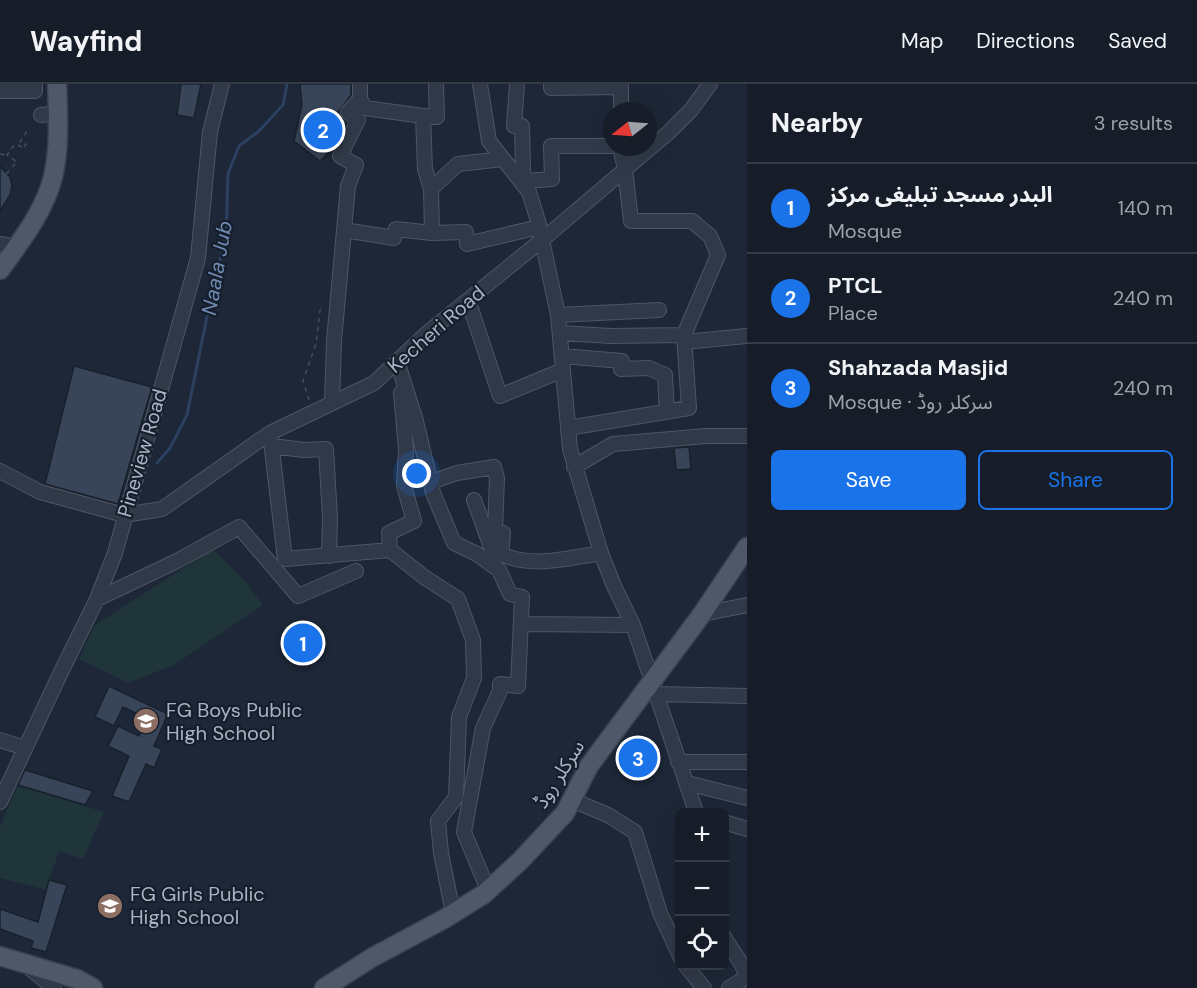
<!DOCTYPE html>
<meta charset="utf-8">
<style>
body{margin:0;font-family:"DM Sans","Noto Sans Arabic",sans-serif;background:#232a35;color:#f1f3f6}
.controls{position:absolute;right:18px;bottom:18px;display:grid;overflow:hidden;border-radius:9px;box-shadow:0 6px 24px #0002}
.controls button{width:54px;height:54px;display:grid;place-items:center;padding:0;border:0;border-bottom:2px solid #353b46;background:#161d29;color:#f1f3f6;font:30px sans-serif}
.compass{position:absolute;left:603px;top:18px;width:54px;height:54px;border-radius:50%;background:#161d29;box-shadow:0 6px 24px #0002;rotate:253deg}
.you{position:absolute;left:417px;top:390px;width:21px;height:21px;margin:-15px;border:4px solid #fff;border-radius:50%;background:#1a73e8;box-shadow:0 0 0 9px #1a73e833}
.badge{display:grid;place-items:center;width:39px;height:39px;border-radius:50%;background:#1a73e8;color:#fff;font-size:20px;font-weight:700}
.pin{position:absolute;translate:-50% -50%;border:3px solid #fff;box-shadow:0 2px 6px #0006}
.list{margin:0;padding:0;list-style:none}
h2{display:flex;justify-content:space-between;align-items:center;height:78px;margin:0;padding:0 24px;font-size:26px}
h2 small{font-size:20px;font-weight:400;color:#9ea2a8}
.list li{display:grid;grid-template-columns:39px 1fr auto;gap:18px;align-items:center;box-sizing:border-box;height:90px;padding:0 24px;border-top:2px solid #353b46}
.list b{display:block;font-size:22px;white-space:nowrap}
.list p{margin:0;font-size:20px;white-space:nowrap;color:#9ea2a8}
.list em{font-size:20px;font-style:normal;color:#9ea2a8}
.actions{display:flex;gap:12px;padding:18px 24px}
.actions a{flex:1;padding:14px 0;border:2px solid #1a73e8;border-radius:9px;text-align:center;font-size:21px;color:#1a73e8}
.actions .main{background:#1a73e8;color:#fff}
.icon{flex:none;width:33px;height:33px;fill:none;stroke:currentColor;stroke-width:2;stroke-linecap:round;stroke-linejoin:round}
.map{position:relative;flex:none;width:747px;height:904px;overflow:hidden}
header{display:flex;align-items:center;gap:36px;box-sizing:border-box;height:84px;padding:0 30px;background:#161d29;border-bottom:2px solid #353b46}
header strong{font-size:28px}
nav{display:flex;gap:33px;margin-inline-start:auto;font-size:21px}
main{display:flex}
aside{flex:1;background:#161d29}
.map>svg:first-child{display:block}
.pitch{fill:#1f3539}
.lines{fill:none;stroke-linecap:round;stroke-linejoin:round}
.stream{stroke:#2c405f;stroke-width:3}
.building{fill:#384558;stroke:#18202e;stroke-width:1.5}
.minor-casing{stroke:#4e5666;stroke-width:16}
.major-casing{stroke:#3a4251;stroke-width:21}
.path{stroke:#3c5256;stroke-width:1.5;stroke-dasharray:4.5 4.5;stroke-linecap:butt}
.minor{stroke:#303948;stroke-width:14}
.major{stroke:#4e5868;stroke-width:18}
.labels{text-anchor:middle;stroke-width:4.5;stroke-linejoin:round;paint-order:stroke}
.street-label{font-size:20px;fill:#aab3c5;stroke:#161e2c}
.poi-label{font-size:20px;fill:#aab3c5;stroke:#161e2c;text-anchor:start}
.water-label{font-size:21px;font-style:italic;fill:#6e89b2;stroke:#161e2c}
</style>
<header>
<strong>Wayfind</strong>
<nav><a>Map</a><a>Directions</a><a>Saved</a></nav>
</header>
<main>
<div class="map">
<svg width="747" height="904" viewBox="0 0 747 904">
<rect width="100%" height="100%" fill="#1d2737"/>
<path class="pitch" d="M 213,465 L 247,499 L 263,521 L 174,581 L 128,599 L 79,575 L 95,541 Z
M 18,701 L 104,728 L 83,775 L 59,767 L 46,806 L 0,794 L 0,742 Z"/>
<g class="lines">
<path class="stream" d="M 157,379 L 170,364 L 187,331 L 213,203 L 226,152 L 228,90 L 239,62 L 259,47 L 283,21 L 287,0"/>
</g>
<path class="building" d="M 181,0 L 201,0 L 194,34 L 177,31 Z
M 300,0 L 351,0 L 351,11 L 339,27 L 340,32 L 347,38 L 334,63 L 320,77 L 294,57 L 302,21 Z
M 0,82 L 10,93 L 12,102 L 10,111 L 0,127 Z
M 74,282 L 152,303 L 118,420 L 45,400 Z
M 689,363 L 691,385 L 676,386 L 674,364 Z
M 109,602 L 168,630 L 154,662 L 162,665 L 154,684 L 146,680 L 129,718 L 112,712 L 129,672 L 108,662 L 118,642 L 139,652 L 146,634 L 123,623 L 114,642 L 95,633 Z
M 25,686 L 93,707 L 85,721 L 18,701 Z
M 49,796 L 67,801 L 46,868 L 31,864 L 33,857 L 0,845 L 0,825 L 38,838 Z"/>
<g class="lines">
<g class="minor-casing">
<path id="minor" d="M 480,0 L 489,57 L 529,108 L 538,137 L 558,231 L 570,365 L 601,469 L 614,502 L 633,541 L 696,728
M 517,0 L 514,42 L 522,42 L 523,88 L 527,103
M 551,0 L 551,4 L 621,3
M 0,7 L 35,7 L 35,0
M 360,15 L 365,24 L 423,32 L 425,85 L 431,105
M 621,27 L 621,0
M 41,31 L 58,29
M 423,32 L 437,33 L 436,0
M 525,97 L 552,95 L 551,62 L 612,62
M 344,146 L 394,154 L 396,145 L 432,149 L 466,148 L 467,160 L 539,143
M 432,149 L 431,105 L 458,80 L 503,75
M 0,160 L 17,163
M 468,216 L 500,312 L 563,286
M 558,231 L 659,226
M 560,249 L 611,252 L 684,251
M 684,258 L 747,252
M 562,272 L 622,277 L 621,285 L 649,284 L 665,291 L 667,328
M 397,277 L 416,337 L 433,409 L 454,459 L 477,470 L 499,486 L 510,510 L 522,513 L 518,602 L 500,600 L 500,607 L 483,644 L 464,748 L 488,806
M 332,319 L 334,257 L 348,102 L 356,81 L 340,72 L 358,36 L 348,28 L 360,15 L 360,0
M 568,344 L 689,324 L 684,251 L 718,171 L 710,152 L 692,137 L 631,137 L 625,85 L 620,63
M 270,349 L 285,475 L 390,466 L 424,493 L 458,515 L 473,556 L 474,594 L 459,633 L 456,713 L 438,737 L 441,769 L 453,829
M 272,362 L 304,366 L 326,365 L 330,434 L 329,472
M 574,383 L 613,360 L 706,352 L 747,352
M 0,387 L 40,408 L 124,431 L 162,425 L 270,349 L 374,299 L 426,250 L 542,156 L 668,49 L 691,26 L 710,0
M 431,398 L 457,389 L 494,383 L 497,394 L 495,447 L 503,449 L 501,471
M 474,416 L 492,466 C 528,486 563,475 601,469
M 390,466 L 389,449 L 414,437 L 404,402 L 406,365 L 401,309
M 97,515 L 177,477 L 239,443 L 298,512 L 356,487
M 702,530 L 747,521
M 522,540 L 633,541
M 655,610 L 747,612
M 0,656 L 25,664
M 678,678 L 747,678
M 687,699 L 747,714
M 572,716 L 608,731 L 635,748 L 660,829 L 680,872
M 0,718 L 61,588 L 97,515 L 115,469 L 198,174 L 210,48 L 222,0
M 724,738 L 747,745
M 724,853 L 742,881 L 747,893
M 27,882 L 54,904
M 686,882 L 704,904
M 729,904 L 747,893"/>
</g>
<g class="major-casing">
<path id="major" d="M 0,186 C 21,157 44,128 53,93 C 60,64 58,30 57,0
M 0,872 L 77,895 L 93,904
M 324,904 L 373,873 L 444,835 L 484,810 L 520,777 L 565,729 L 589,682 L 702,530 L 747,463"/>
</g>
<path class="path" d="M 24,63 L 26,60 L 20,58 L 27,47
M 0,70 L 6,71
M 6,90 L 17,78 L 7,71 L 15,60 L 24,64
M 309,316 L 303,297 L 316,260 L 320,226 L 324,225"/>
<use href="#minor" class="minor"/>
<use href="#major" class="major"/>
</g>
<defs>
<g id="school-disc" transform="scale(1.35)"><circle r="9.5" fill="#8d6e63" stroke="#161e2c"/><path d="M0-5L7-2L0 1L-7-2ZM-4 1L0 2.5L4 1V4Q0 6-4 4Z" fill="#fff"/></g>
</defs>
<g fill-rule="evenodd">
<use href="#school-disc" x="146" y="637"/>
<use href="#school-disc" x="110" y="822"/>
</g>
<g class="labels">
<g class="street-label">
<text transform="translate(436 245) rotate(-41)" y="7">Kecheri Road</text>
<text transform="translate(142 369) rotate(-74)" y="7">Pineview Road</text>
<text transform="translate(559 690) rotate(-58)" y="7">سرکلر روڈ</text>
</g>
<g class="poi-label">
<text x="166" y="633">FG Boys Public<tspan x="166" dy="23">High School</tspan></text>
<text x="130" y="817">FG Girls Public<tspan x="130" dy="23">High School</tspan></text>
</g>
<g class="water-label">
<text transform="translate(217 184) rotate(-80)" y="7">Naala Jub</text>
</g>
</g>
</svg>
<div class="controls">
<button>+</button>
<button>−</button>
<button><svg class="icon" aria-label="locate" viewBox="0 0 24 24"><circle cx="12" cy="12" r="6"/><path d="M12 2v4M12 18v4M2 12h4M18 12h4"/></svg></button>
</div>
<svg class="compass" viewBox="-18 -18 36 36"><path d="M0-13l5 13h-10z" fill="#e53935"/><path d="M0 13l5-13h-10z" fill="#9ea2a8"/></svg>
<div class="you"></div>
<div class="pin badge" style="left:303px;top:559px">1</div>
<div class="pin badge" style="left:323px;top:46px">2</div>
<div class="pin badge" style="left:638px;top:674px">3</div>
</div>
<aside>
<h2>Nearby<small>3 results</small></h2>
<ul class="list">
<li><span class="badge">1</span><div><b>البدر مسجد تبلیغی مرکز</b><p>Mosque</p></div><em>140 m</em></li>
<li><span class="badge">2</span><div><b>PTCL</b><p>Place</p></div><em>240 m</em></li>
<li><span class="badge">3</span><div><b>Shahzada Masjid</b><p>Mosque · سرکلر روڈ</p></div><em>240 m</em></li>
</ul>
<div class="actions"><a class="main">Save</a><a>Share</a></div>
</aside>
</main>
